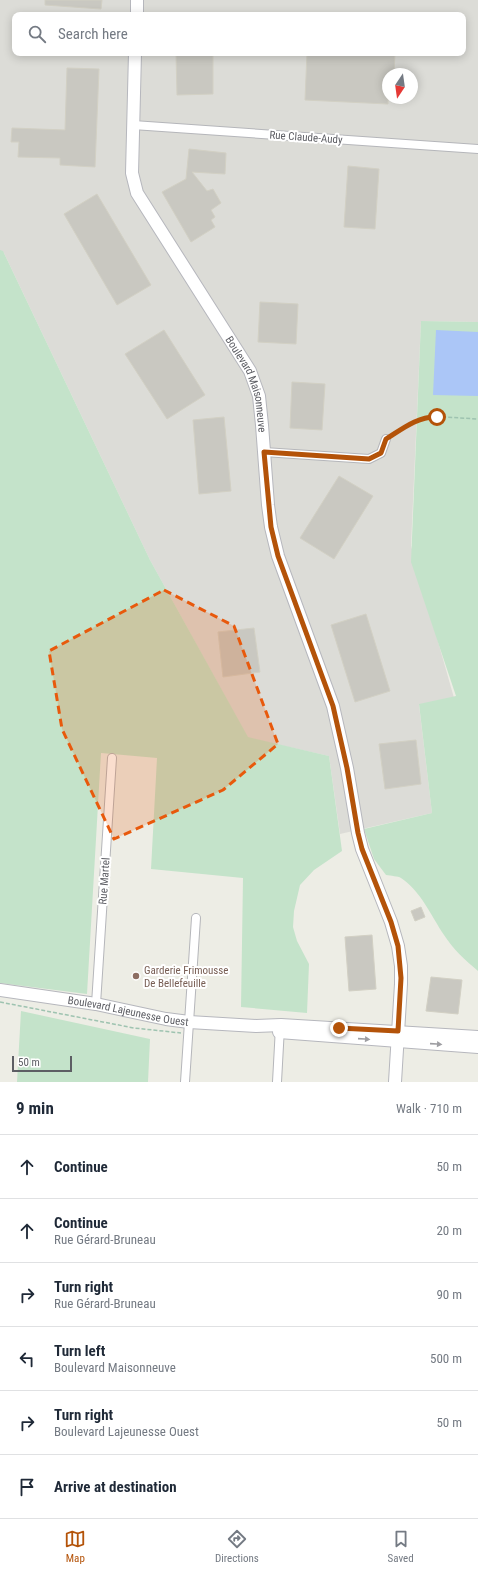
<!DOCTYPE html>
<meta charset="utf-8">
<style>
body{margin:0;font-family:"Roboto Condensed",sans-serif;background:#f2f2f3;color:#1f2937}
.compass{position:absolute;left:382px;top:68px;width:36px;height:36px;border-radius:50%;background:#fff;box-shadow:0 2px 10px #0003;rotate:193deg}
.scale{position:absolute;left:12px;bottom:10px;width:60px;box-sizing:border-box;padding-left:4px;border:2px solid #5d5e64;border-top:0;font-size:11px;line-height:14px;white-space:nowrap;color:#5d5e64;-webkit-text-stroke:3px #fff;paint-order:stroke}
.stop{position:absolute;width:12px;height:12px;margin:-9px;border:3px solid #b45309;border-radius:50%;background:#fff}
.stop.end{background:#b45309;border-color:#fff;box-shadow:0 1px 4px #0008}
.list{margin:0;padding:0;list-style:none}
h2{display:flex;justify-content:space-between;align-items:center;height:52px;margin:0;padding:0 16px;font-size:17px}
h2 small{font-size:13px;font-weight:400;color:#747a83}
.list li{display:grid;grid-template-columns:26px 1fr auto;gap:12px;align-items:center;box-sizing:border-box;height:64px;padding:0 16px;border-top:1px solid #e0e1e3}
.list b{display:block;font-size:15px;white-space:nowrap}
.list p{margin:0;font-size:13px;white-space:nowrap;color:#747a83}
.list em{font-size:13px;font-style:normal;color:#747a83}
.icon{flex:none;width:22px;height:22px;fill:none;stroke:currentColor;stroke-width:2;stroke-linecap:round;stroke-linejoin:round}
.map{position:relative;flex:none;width:478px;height:1082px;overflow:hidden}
.search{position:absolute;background:#fff;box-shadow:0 2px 10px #0003;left:12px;right:12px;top:12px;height:44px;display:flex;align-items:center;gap:10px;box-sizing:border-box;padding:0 14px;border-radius:8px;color:#747a83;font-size:15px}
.sheet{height:436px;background:#fff}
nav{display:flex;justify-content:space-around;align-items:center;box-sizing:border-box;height:56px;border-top:1px solid #e0e1e3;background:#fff;font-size:11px;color:#747a83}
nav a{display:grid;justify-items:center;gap:2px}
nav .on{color:#b45309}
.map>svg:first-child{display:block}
.industrial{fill:#dcdcd7;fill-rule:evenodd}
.green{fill:#c4e3ca}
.water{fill:#abc6f7}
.building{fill:#c9c8c1;stroke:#d2d0c4}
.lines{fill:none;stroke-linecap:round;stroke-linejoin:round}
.street-casing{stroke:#b5b6ba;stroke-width:10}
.secondary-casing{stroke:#b6b7bd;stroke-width:14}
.path{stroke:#9ec3b0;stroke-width:1.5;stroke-dasharray:4 2;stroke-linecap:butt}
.street{stroke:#fff;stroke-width:8}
.secondary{stroke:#fff;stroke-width:12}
.oneway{fill:#9e9ea2}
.route{stroke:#b45309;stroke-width:5}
.marked{fill:#e8590c;fill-opacity:0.2;stroke:#e8590c;stroke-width:3;stroke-dasharray:8 5;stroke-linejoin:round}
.education-dot{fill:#8d6e63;stroke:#fff;stroke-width:1.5}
.labels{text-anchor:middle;stroke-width:4;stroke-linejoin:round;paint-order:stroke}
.street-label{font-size:11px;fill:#5d5e64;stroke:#fff}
.education-label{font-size:11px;fill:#785e54;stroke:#fff;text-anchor:start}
</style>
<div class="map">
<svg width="478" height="1082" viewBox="0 0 478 1082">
<rect width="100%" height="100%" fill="#edede5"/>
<path class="industrial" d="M 0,0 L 478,0 L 478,322 L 421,321 L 411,546 L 454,698 L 419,705 L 432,813 L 340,834 L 329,756 L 248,738 L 150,560 L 4,253 L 0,252 ZM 15,15 L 463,15 L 463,53 L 15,53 ZM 388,74 L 412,74 L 412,98 L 388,98 Z"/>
<path class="green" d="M 0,250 L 3,251 L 150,560 L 248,737 L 329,756 L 342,851 L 314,870 L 300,885 L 294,911 L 293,927 L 297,941 L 309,964 L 307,1013 L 241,1007 L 243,878 L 151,869 L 157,758 L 101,753 L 87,994 L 0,983 Z
M 421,321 L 478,322 L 478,971 C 465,960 453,949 444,935 C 432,917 420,890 401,878 C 398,876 391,876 386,875 L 374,859 L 364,829 L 432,813 L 419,704 L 456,696 L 411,562 Z
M 21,1011 L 150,1039 L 148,1082 L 17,1082 Z"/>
<path class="water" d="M 436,330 L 478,332 L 478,396 L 433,395 Z"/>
<path class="building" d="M 45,0 L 102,0 L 101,9 L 45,5 Z
M 176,53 L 213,53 L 213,94 L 177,95 Z
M 307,53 L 395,53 L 394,74 L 388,74 L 388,104 L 305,100 Z
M 67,68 L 99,69 L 95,167 L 60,165 L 60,158 L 18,157 L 19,142 L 11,142 L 12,128 L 65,130 Z
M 189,149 L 226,153 L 225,174 L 192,172 L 207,191 L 213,189 L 221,203 L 211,210 L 215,217 L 211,220 L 215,227 L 191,242 L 162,192 L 186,179 Z
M 348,166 L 379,169 L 375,229 L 344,227 Z
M 97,194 L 151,285 L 117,305 L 64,214 Z
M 260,302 L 298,304 L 296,344 L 258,342 Z
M 164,330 L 205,395 L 167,419 L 125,354 Z
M 292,382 L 325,384 L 322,430 L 290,428 Z
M 224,417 L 231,491 L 199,494 L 193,420 Z
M 339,476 L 373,496 L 334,559 L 300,538 Z
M 366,614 L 390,691 L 355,702 L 331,625 Z
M 254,628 L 260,672 L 223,677 L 218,632 Z
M 416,740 L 421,784 L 385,789 L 379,744 Z
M 421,907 L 425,917 L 415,921 L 411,911 Z
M 372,935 L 376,989 L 349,991 L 345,937 Z
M 431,977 L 462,980 L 458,1014 L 426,1011 Z"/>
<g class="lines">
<g class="street-casing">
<path id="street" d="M 133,125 L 478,149
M 264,452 L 369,459 L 381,453 L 386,439
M 96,1004 L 112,758
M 185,1082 L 196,918
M 277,1082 L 280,1027"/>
</g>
<g class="secondary-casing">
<g id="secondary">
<path d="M 137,15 L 137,0"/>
<path id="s1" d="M 135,53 L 132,173 L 137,193 L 250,371 L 259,396 L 262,425 L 268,505 L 271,527 L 278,556 L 333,706 L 347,768 L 358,833 L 362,849 L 391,922 L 398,946 L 401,966 L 401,984 L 395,1082"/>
<path id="s2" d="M 0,990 L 96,1004 L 166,1019 L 189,1022 L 256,1026 L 281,1025 L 478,1037"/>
<path d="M 279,1032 L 478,1047"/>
</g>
</g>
<path class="path" d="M 393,435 L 408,426 L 429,416 L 478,419
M 0,1002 L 134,1028 L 181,1033"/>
<use href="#street" class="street"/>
<use href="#secondary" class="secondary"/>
</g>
<defs><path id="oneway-solid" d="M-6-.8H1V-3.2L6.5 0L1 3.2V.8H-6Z"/></defs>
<g class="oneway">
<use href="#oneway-solid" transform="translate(364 1039) rotate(4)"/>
<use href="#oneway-solid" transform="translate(436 1044) rotate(4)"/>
</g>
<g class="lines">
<path class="route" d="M 339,1028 L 398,1031 L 401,978 L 398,946 L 391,922 L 362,849 L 358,833 L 347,768 L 333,706 L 278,556 L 271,527 L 264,452 L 369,459 L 381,453 L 386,439 C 402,429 418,416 437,417"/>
</g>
<path class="marked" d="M 164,590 L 234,626 L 278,744 L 223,790 L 114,839 L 62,729 L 49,651 Z"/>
<circle class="education-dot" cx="136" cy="976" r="4"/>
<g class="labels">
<g class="street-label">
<text transform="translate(306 137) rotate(4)" y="4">Rue Claude-Audy</text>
<text dy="4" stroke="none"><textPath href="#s1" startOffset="363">Boulevard Maisonneuve</textPath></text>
<text transform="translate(104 881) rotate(-86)" y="4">Rue Martel</text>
<text dy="4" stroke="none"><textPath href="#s2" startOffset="130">Boulevard Lajeunesse Ouest</textPath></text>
</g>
<g class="education-label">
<text x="144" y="974">Garderie Frimousse<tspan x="144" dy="13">De Bellefeuille</tspan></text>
</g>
</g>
</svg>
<svg class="compass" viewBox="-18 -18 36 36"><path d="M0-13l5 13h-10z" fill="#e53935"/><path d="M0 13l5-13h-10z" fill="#747a83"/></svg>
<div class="scale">50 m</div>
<div class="stop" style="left:437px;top:417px"></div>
<div class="stop end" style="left:339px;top:1028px"></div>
<div class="search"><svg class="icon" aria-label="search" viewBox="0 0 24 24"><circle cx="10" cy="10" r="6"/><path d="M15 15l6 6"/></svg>Search here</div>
</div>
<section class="sheet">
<h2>9 min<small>Walk · 710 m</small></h2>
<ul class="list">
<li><svg class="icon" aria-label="ahead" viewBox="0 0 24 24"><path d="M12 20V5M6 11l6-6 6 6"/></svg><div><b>Continue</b></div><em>50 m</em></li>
<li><svg class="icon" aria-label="ahead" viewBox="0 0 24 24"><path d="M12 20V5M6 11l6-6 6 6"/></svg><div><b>Continue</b><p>Rue Gérard-Bruneau</p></div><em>20 m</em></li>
<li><svg class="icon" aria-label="right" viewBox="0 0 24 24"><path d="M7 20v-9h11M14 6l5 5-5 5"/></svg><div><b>Turn right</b><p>Rue Gérard-Bruneau</p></div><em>90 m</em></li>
<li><svg class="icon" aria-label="left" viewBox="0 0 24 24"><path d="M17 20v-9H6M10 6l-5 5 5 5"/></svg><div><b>Turn left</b><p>Boulevard Maisonneuve</p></div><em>500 m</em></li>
<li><svg class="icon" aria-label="right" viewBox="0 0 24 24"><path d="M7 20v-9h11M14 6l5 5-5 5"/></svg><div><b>Turn right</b><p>Boulevard Lajeunesse Ouest</p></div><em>50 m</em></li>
<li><svg class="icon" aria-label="arrive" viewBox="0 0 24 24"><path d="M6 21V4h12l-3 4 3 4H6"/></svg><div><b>Arrive at destination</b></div></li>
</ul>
</section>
<nav>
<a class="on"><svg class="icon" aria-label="map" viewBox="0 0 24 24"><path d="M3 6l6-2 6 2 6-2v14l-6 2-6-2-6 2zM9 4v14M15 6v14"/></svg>Map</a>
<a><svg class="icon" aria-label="directions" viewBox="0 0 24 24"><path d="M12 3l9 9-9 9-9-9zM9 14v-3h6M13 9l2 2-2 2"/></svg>Directions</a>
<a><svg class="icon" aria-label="saved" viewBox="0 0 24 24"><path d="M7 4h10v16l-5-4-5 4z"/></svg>Saved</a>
</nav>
